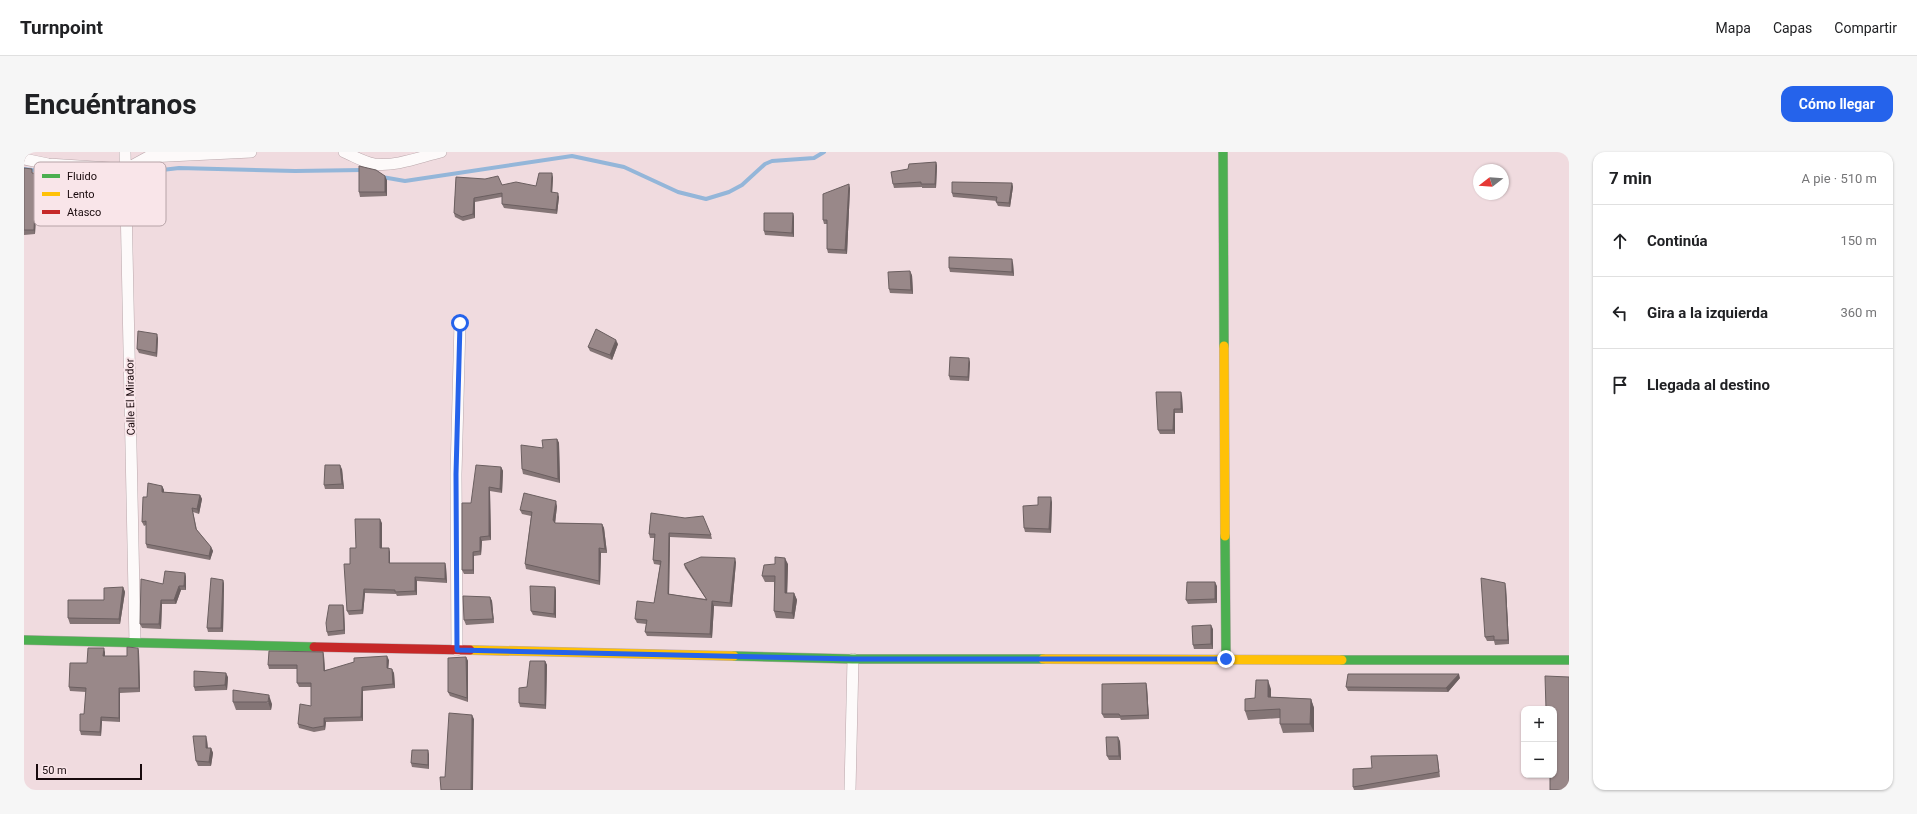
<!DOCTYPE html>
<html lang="es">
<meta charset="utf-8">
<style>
body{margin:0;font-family:Roboto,sans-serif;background:#f6f6f6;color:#202124}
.controls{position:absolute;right:12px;bottom:12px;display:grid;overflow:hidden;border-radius:8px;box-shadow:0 1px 3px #0004}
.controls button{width:36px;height:36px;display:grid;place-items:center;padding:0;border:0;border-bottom:1px solid #e0e0e0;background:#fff;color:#202124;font:20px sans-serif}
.compass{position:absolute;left:1449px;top:12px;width:36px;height:36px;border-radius:50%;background:#fff;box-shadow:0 1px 3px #0004;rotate:253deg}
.scale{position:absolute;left:12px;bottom:10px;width:106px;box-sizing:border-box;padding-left:4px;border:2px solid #190a0d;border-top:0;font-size:11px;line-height:14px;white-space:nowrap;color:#190a0d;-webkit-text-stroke:3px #f9e5e9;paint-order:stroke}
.stop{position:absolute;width:12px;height:12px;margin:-9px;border:3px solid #2563eb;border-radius:50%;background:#fff}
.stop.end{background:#2563eb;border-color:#fff;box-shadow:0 1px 4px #0008}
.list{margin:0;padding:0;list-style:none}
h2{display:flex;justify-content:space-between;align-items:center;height:52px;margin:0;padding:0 16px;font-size:17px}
h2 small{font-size:13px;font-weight:400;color:#757577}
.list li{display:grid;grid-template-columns:26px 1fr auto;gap:12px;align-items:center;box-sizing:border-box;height:72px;padding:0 16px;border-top:1px solid #e0e0e0}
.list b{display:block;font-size:15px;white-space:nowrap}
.list em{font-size:13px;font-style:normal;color:#757577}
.icon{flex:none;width:22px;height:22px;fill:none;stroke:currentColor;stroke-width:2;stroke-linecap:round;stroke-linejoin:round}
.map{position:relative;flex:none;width:1545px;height:638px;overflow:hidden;border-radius:12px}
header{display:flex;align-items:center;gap:24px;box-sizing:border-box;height:56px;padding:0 20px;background:#fff;border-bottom:1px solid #e0e0e0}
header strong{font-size:19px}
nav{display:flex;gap:22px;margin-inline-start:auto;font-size:14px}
.intro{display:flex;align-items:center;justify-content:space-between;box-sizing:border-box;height:96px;padding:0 24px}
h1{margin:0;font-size:28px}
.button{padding:10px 18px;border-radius:12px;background:#2563eb;color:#fff;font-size:14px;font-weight:700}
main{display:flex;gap:24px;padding:0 24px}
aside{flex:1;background:#fff;border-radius:12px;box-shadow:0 1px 3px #0004}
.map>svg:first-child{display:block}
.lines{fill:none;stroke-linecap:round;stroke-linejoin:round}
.stream{stroke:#94b6d9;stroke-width:4}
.street-casing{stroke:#baa8ac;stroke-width:12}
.fast-casing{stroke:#baa8ac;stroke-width:10}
.slow-casing{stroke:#baa8ac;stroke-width:10}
.jam-casing{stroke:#baa8ac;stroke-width:10}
.street{stroke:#fdfafa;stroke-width:11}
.fast{stroke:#4caf50;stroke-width:9}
.slow{stroke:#ffc107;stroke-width:9}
.jam{stroke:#c62828;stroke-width:9}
.wall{fill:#847576}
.shaded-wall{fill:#6b5f60}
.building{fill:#998889;stroke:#6b5f60}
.route{stroke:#2563eb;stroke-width:5}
.labels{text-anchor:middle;stroke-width:4;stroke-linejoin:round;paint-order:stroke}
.street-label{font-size:11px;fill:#190a0d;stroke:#f9e5e9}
.key{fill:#f9e5e9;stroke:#b6a3a7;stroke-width:1}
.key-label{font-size:11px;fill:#190a0d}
</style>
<header>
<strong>Turnpoint</strong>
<nav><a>Mapa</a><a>Capas</a><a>Compartir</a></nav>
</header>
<div class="intro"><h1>Encuéntranos</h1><a class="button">Cómo llegar</a></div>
<main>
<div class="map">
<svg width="1545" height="638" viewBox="0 0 1545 638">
<rect width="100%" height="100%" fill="#f0dbdf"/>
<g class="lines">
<path class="stream" d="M 0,17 L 99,29
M 358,25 L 381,29 L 548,4 L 600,15 L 654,40 L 682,47 L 705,40 L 718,33 L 741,12 L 748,9 L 790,6 L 800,0
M 113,29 L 138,18 L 155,16 L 271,19 L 338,18"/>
<g class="street-casing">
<path id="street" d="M 101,0 L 111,491
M 320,0 C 330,4 339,10 350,12 C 371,15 396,5 417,0
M 0,7 L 24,12 L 102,17 L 124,5 L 227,0
M 433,498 L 432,322 L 436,171
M 826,638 L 829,507"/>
</g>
<g class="fast-casing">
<path id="fast" d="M 1199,0 L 1200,194
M 1201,384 L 1202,507
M 0,488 L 290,495
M 710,504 L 829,507 L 1019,507
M 1318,508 L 1545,508"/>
</g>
<g class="slow-casing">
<path id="slow" d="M 1200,194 L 1201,384
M 446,498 L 710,504
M 1019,507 L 1318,508"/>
</g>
<g class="jam-casing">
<path id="jam" d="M 290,495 L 446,498"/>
</g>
<use href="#street" class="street"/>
<use href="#fast" class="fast"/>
<use href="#slow" class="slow"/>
<use href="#jam" class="jam"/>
</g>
<path class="wall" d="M 912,10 L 913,14 L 912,36 L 898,36 L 898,35 L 870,36 L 869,32 L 884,17 Z
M 0,16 L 9,21 L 29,23 L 30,27 L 31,63 L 12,62 L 11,82 L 0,83 Z
M 432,25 L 478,33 L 512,34 L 529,25 L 528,40 L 535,45 L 533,62 L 480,56 L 478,52 L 478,45 L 451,50 L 451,66 L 439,69 L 431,65 L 430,61 Z
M 363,28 L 363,44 L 336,45 L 335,40 Z
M 988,31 L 989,35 L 986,55 L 974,54 L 972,50 L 973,49 L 929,45 L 928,41 Z
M 93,35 L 95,39 L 95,50 L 72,51 L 71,47 Z
M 826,36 L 823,102 L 804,101 L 803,97 L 803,72 L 800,72 L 799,68 Z
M 769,61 L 770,65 L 770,85 L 741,83 L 740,79 Z
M 989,111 L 990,124 L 926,120 L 925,116 Z
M 888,123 L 889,142 L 866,141 L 865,137 Z
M 134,186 L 133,205 L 115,201 L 113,197 Z
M 594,192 L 588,208 L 566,199 L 564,195 Z
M 946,210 L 945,229 L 926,228 L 925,224 Z
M 1158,244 L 1159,261 L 1151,261 L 1151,282 L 1136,282 L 1134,278 Z
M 533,287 L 535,291 L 536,331 L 499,322 L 498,317 L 519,296 Z
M 477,315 L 479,319 L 478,341 L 466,339 L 467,388 L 458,389 L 457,403 L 450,404 L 450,422 L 440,422 L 438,418 L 447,351 Z
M 318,317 L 320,337 L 301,337 L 300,333 Z
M 138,334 L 140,338 L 140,340 L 176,343 L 178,347 L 175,362 L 169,360 L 173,378 L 187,395 L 189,399 L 186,408 L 123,396 L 122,392 L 122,373 L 120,374 L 118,370 L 123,345 Z
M 1028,350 L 1027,381 L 1001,380 L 1000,376 L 1014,353 Z
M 533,354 L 531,371 L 578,372 L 580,376 L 583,401 L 577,401 L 576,433 L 502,417 L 501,412 L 507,364 L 498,362 L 496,358 Z
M 627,361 L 687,383 L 688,387 L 646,385 L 645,442 L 682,447 L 661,416 L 660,412 L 712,410 L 708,455 L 690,454 L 688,486 L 623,484 L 621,480 L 622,472 L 613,471 L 611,467 L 630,451 L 636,413 L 630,412 L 629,408 L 631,386 L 626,386 L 625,382 Z
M 358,371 L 358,396 L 366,400 L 366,411 L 421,411 L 422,415 L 423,431 L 393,429 L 393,443 L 373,444 L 372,442 L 341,441 L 339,462 L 325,463 L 323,459 L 326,412 L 332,396 Z
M 764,412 L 763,441 L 770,441 L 773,448 L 770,467 L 752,466 L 750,459 L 750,430 L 741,430 L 738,424 Z
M 161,421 L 162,425 L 162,438 L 157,438 L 152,452 L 138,452 L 137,477 L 118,476 L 116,472 L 139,432 Z
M 199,428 L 200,432 L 199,480 L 184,480 L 183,476 Z
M 1193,434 L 1193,451 L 1164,452 L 1162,448 Z
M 99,435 L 101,440 L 96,472 L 46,472 L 44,466 L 80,448 Z
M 531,435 L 532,439 L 532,466 L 509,463 L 507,459 Z
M 1482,435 L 1485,492 L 1471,493 L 1470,489 L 1463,489 L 1461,485 Z
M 466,445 L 468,449 L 470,471 L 442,473 L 440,468 Z
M 319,453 L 320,457 L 321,482 L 304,484 L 303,480 Z
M 1189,477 L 1189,497 L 1170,497 L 1169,493 Z
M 114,496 L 115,500 L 116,540 L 96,541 L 96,570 L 78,569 L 77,584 L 57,583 L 56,579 L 60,562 L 62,540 L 46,539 L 45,535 L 63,511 L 81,500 L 81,504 L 103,504 Z
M 299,500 L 300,504 L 301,518 L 365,508 L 364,516 L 370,521 L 371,536 L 339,539 L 339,569 L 302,570 L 301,578 L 290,580 L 275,576 L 274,572 L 287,554 L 287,535 L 275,535 L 273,531 L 273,517 L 245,517 L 244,513 Z
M 442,505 L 444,509 L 444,550 L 426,544 L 424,540 Z
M 521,509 L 523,513 L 522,557 L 496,555 L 495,551 L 503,535 Z
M 204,525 L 203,538 L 171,539 L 170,535 Z
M 1436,526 L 1424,540 L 1324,539 L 1322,535 Z
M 1122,531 L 1123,535 L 1125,567 L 1097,568 L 1096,566 L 1080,566 L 1078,562 Z
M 1247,537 L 1247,545 L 1287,547 L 1290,556 L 1290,580 L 1259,581 L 1256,572 L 1256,566 L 1224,568 L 1221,559 L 1231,546 Z
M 209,538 L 248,552 L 247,558 L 212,558 L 209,550 Z
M 183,588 L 184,596 L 187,596 L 189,601 L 187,614 L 174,614 L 172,609 Z
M 1096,589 L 1097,608 L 1085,608 L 1083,604 Z
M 405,602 L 405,617 L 388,615 L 387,611 Z
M 1414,607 L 1416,625 L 1338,638 L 1330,638 L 1329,635 L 1348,616 Z"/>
<path class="shaded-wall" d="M 912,10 L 913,14 L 912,36 L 911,32 Z
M 528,21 L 529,25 L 528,44 L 527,40 Z
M 29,23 L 30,27 L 31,63 L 30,58 Z
M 361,24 L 363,28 L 363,44 L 361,40 Z
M 988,31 L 989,35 L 986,55 L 985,51 Z
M 825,32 L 826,36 L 823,102 L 821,98 Z
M 93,35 L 95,39 L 95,50 L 94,46 Z
M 534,41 L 535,45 L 533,62 L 532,58 Z
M 450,46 L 451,50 L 451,66 L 449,62 Z
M 11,58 L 12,62 L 11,82 L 10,78 Z
M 769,61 L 770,65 L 770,85 L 768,81 Z
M 988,107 L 989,111 L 990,124 L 988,120 Z
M 886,119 L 888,123 L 889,142 L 887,138 Z
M 133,182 L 134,186 L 133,205 L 132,201 Z
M 592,188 L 594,192 L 588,208 L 586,203 Z
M 945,206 L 946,210 L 945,229 L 944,225 Z
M 1157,240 L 1158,244 L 1159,261 L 1157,257 Z
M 1150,257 L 1151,261 L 1151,282 L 1149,278 Z
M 533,287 L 535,291 L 536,331 L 534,327 Z
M 316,313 L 318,317 L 320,337 L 318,332 Z
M 477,315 L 479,319 L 478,341 L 476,337 Z
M 138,334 L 140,338 L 140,344 L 138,340 Z
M 465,335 L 466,339 L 467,388 L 465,384 Z
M 176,343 L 178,347 L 175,362 L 173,357 Z
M 1027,345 L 1028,350 L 1027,381 L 1025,377 Z
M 532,349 L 533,354 L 531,372 L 529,368 Z
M 356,367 L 358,371 L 358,400 L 356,396 Z
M 578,372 L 580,376 L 583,401 L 581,397 Z
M 645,381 L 646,385 L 645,446 L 644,442 Z
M 456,385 L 458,389 L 457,403 L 456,399 Z
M 187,395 L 189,399 L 186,408 L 185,404 Z
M 365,396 L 366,400 L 366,415 L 365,411 Z
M 575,396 L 577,401 L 576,433 L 575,429 Z
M 449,400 L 450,404 L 450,422 L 449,418 Z
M 711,406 L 712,410 L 708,455 L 706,451 Z
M 761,406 L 764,412 L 763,448 L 761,441 Z
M 421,411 L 422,415 L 423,431 L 421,427 Z
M 161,421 L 162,425 L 162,438 L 160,434 Z
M 391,425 L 393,429 L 393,443 L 391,439 Z
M 199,428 L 200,432 L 199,480 L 197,476 Z
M 1191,430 L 1193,434 L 1193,451 L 1191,447 Z
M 1481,431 L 1482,435 L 1485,492 L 1484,488 Z
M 155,434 L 157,438 L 152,452 L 150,448 Z
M 99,435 L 101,440 L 96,472 L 95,467 Z
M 531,435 L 532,439 L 532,466 L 530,462 Z
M 340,437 L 341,441 L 339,462 L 338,458 Z
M 770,441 L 773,448 L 770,467 L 768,461 Z
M 466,445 L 468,449 L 470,471 L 469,467 Z
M 137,448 L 138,452 L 137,477 L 135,472 Z
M 688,449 L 690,454 L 688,486 L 686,482 Z
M 319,453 L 320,457 L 321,482 L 320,478 Z
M 1187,473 L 1189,477 L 1189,497 L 1187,492 Z
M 80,496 L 81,500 L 81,509 L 79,504 Z
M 114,496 L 115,500 L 116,540 L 115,536 Z
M 299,500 L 300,504 L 301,523 L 300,519 Z
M 363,504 L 365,508 L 364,520 L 363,516 Z
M 442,505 L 444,509 L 444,550 L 443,546 Z
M 521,509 L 523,513 L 522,557 L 521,553 Z
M 368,517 L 370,521 L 371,536 L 369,532 Z
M 202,521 L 204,525 L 203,538 L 201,533 Z
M 1435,522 L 1436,526 L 1424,540 L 1422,536 Z
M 1244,528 L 1247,537 L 1247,554 L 1244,545 Z
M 1122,531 L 1123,535 L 1125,567 L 1124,563 Z
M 338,535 L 339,539 L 339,569 L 337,565 Z
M 95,536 L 96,541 L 96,570 L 95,566 Z
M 245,543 L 248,552 L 247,558 L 244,550 Z
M 1287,547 L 1290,556 L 1290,580 L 1286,572 Z
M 448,563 L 450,567 L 449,638 L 447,638 Z
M 77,565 L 78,569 L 77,584 L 76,580 Z
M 300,566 L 302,570 L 301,578 L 300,574 Z
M 182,584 L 183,588 L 184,600 L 182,596 Z
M 1094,585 L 1096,589 L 1097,608 L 1095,604 Z
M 187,596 L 189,601 L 187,614 L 185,610 Z
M 404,598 L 405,602 L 405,617 L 404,613 Z"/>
<path class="building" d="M 912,10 L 911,32 L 897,32 L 897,30 L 869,32 L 867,20 L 884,17 L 885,12 Z
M 335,14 L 352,18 L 361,24 L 361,40 L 335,40 Z
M 0,16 L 8,17 L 8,21 L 29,23 L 30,58 L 11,58 L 10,78 L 0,78 Z
M 515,21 L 528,21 L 527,40 L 534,41 L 532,58 L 478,52 L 478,41 L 450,46 L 449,62 L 438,65 L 430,61 L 432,25 L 461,27 L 474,24 L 478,33 L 492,30 L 512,34 Z
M 928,30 L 988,31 L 985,51 L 972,50 L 973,45 L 928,41 Z
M 825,32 L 821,98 L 803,97 L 803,68 L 799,68 L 799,42 Z
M 740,61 L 769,61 L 768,81 L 740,79 Z
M 925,105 L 988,107 L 988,120 L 925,116 Z
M 886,119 L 887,138 L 865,137 L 864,120 Z
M 572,177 L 592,188 L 586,203 L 564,195 Z
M 114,179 L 133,182 L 132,201 L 113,197 Z
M 926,205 L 945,206 L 944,225 L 925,224 Z
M 1132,240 L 1157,240 L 1157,257 L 1150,257 L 1149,278 L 1134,278 Z
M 533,287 L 534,327 L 498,317 L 497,293 L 519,296 L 518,288 Z
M 301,313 L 316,313 L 318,332 L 300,333 Z
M 452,313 L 477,315 L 476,337 L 465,335 L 465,384 L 456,385 L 456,399 L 449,400 L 449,418 L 438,418 L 438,351 L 447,351 Z
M 124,331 L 138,334 L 138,340 L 176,343 L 173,357 L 168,356 L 172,377 L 187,395 L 185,404 L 122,392 L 122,369 L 118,370 L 119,345 L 123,345 Z
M 500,341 L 532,349 L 529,368 L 531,371 L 578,372 L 581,397 L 575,396 L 575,429 L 501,412 L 508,360 L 496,358 Z
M 1014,345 L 1027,345 L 1025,377 L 1000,376 L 999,354 L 1014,353 Z
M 627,361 L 661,366 L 679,364 L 687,383 L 645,381 L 644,442 L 683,448 L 660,412 L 677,405 L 711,406 L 706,451 L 688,449 L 686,482 L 621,480 L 623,468 L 611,467 L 613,449 L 630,451 L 637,409 L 629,408 L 631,382 L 625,382 Z
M 331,367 L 356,367 L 356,396 L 365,396 L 365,411 L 421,411 L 421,427 L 391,425 L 391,439 L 371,440 L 371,438 L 340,437 L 338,458 L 323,459 L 320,412 L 326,412 L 326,396 L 332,396 Z
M 751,405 L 761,406 L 761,441 L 770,441 L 768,461 L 750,459 L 751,424 L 738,424 L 740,413 L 751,412 Z
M 141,419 L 161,421 L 160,434 L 155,434 L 150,448 L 137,448 L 135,472 L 116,472 L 117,427 L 139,432 Z
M 187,426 L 199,428 L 197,476 L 183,476 Z
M 1457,426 L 1481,431 L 1484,488 L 1470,488 L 1470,484 L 1461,485 Z
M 1163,430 L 1191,430 L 1191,447 L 1162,448 Z
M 506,434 L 531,435 L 530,462 L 507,459 Z
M 99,435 L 95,467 L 44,466 L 44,448 L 80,448 L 80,436 Z
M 439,444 L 466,445 L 469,467 L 440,468 Z
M 305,453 L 319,453 L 320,478 L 303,480 L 302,471 Z
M 1187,473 L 1187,492 L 1169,493 L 1168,474 Z
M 103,495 L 114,496 L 115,536 L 95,536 L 95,566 L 77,565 L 76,580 L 56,579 L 56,562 L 60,562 L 62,536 L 45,535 L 46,511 L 63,511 L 64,496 L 80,496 L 79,504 L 103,504 Z
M 245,499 L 299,500 L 300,519 L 330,510 L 330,506 L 363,504 L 363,516 L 368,517 L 369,532 L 338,535 L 337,565 L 300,566 L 300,574 L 289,576 L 274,572 L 276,552 L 287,554 L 287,531 L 273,531 L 273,513 L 244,513 Z
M 442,505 L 443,546 L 424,540 L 424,506 Z
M 506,509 L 521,509 L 521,553 L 495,551 L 495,536 L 503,535 Z
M 170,519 L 202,521 L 201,533 L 170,535 Z
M 1324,522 L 1435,522 L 1422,536 L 1322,535 Z
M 1521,524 L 1545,525 L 1545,638 L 1526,638 L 1526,623 L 1530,623 L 1530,557 L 1522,557 Z
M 1232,528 L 1244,528 L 1244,545 L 1287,547 L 1286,572 L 1256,572 L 1256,557 L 1221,559 L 1221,547 L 1231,546 Z
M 1122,531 L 1124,563 L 1096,564 L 1095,562 L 1078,562 L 1078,532 Z
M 209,538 L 245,543 L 244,550 L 209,550 Z
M 425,561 L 448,563 L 447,638 L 417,638 L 416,625 L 421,625 Z
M 169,584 L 182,584 L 182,596 L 187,596 L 185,610 L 172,609 Z
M 1082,585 L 1094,585 L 1095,604 L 1083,604 Z
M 388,598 L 404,598 L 404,613 L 387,611 Z
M 1413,603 L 1415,620 L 1329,635 L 1329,617 L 1348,616 L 1347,604 Z"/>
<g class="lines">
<path class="route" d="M 436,171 L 432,322 L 433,498 L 829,507 L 1202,507"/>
</g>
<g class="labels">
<g class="street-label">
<text transform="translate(106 245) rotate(-91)" y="4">Calle El Mirador</text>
</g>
</g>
<rect x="10" y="10" width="132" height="64" rx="6" class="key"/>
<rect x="18" y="22" width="18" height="4" fill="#4caf50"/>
<rect x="18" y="40" width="18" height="4" fill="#ffc107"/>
<rect x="18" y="58" width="18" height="4" fill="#c62828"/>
<g class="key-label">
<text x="43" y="28">Fluido</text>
<text x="43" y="46">Lento</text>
<text x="43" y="64">Atasco</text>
</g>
</svg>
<div class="controls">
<button>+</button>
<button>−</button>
</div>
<svg class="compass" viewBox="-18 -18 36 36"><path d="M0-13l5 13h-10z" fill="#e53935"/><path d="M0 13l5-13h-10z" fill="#757577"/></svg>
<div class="scale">50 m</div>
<div class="stop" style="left:436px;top:171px"></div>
<div class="stop end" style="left:1202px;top:507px"></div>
</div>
<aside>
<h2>7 min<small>A pie · 510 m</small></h2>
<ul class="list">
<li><svg class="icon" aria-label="ahead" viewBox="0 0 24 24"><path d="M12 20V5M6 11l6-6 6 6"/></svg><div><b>Continúa</b></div><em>150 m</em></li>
<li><svg class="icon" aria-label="left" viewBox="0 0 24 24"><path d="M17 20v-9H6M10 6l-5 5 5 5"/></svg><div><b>Gira a la izquierda</b></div><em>360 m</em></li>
<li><svg class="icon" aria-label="arrive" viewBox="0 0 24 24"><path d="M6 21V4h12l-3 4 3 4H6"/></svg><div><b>Llegada al destino</b></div></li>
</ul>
</aside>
</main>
